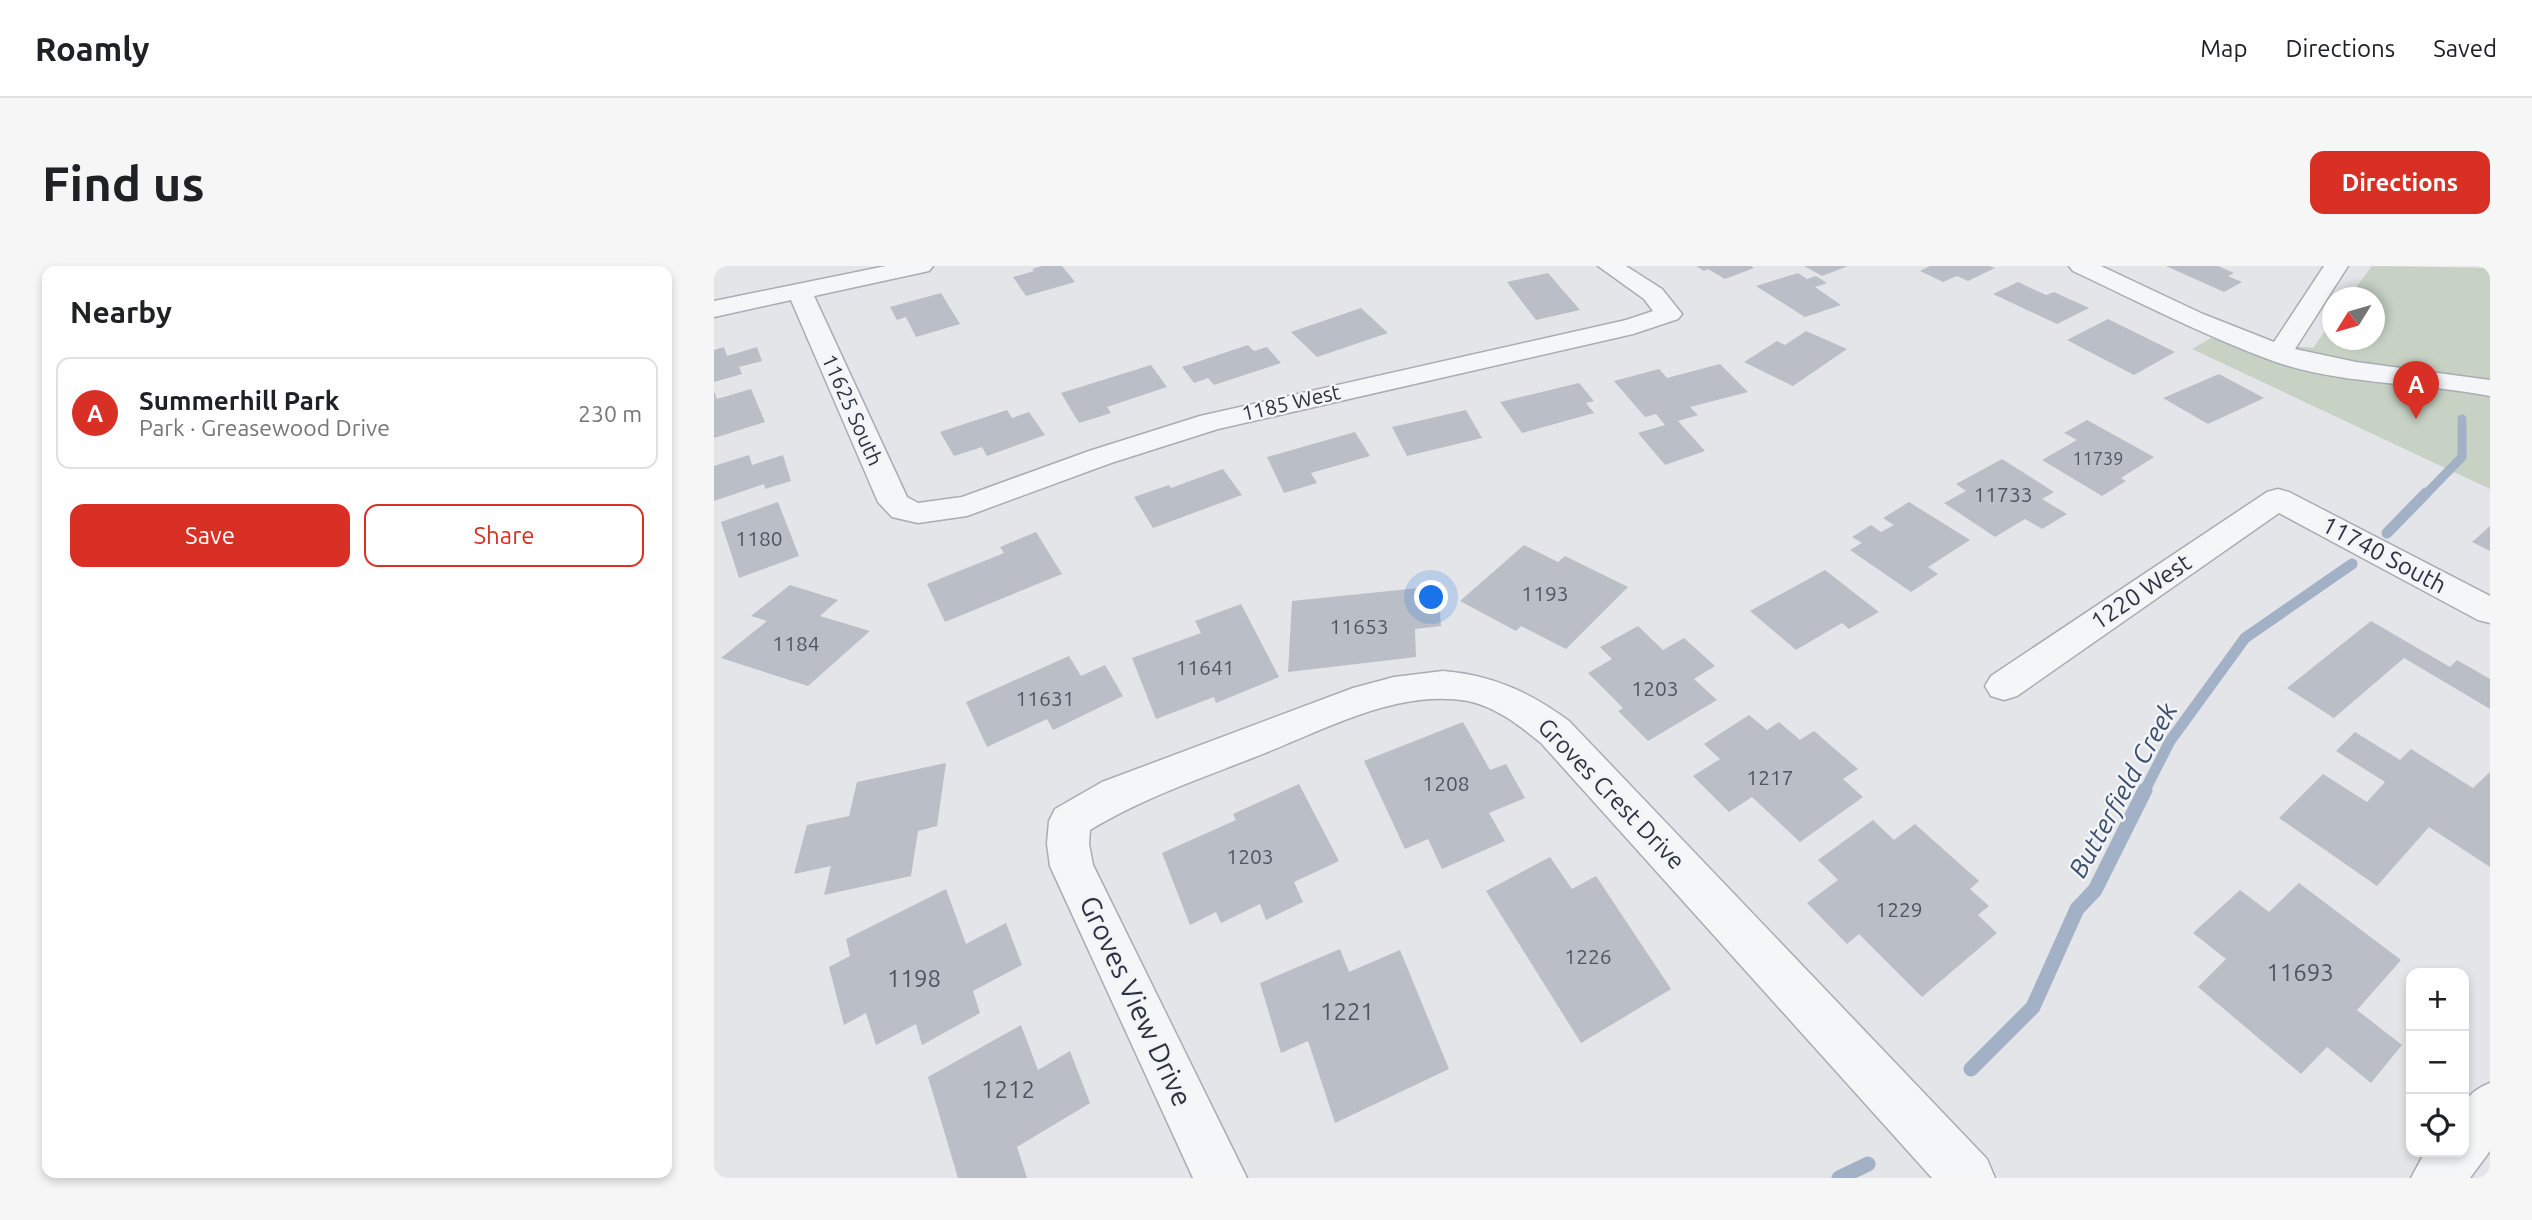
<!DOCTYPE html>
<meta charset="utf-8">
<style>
body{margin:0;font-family:Ubuntu,sans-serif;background:#f6f6f6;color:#202124}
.controls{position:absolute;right:21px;bottom:21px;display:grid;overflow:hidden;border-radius:14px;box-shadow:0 4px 10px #0003}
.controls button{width:63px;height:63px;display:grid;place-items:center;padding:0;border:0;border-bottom:2px solid #e0e0e0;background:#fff;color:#202124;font:35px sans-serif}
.compass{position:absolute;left:1608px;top:21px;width:63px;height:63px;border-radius:50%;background:#fff;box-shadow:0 4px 10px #0003;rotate:233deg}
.you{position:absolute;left:718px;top:332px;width:24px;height:24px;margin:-18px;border:5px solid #fff;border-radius:50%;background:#1a73e8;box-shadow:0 0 0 10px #1a73e833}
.badge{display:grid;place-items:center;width:46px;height:46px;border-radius:50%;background:#d93025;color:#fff;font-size:23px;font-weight:700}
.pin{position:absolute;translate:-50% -58px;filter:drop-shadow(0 2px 4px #0008)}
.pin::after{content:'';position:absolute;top:37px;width:24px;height:21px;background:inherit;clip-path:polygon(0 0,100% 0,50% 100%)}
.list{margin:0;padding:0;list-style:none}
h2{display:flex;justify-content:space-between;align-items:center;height:91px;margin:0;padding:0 28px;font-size:30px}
h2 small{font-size:23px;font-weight:400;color:#757577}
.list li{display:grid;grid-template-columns:46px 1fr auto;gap:21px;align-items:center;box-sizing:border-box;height:112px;margin:0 14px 14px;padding:0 14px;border:2px solid #e0e0e0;border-radius:14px}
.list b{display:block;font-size:26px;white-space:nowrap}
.list p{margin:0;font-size:23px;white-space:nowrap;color:#757577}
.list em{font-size:23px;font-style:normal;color:#757577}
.actions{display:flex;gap:14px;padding:21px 28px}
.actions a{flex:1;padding:16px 0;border:2px solid #d93025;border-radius:14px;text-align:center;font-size:24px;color:#d93025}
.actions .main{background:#d93025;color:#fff}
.icon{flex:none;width:38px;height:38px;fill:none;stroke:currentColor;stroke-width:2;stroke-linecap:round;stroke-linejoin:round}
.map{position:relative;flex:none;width:1776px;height:912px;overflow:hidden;border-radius:14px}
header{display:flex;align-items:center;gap:42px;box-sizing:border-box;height:98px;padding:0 35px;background:#fff;border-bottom:2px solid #e0e0e0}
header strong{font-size:33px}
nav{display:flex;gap:38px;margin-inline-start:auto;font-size:24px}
.intro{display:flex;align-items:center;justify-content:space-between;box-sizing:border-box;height:168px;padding:0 42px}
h1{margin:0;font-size:49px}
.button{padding:18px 32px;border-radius:14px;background:#d93025;color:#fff;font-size:24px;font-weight:700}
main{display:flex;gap:42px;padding:0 42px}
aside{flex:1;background:#fff;border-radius:14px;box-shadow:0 4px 10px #0003}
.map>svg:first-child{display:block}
.green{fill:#c7d2c5}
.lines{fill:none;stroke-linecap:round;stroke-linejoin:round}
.stream-far2{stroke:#a2b1c5;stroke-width:9}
.stream-far1{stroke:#a2b1c5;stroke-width:11}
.stream{stroke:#a2b1c5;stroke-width:15}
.building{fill:#babec6}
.street-casing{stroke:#a8acb3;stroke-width:3}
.street{fill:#f5f6f8;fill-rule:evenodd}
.labels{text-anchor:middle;stroke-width:5;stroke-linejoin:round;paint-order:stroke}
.far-number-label{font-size:18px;fill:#505562}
.far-street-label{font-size:21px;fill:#2c3240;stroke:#f2f4f7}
.number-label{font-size:21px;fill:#505562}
.street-label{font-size:24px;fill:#2c3240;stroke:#f2f4f7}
.near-number-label{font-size:24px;fill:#505562}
.water-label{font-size:26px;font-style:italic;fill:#3b4f6f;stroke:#f2f4f7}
.near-street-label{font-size:28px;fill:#2c3240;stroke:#f2f4f7}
</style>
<header>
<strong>Roamly</strong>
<nav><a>Map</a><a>Directions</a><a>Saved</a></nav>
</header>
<div class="intro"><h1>Find us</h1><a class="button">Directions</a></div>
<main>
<aside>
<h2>Nearby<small></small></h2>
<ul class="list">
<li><span class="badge">A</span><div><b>Summerhill Park</b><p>Park · Greasewood Drive</p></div><em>230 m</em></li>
</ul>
<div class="actions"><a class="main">Save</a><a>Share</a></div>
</aside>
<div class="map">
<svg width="1776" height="912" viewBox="0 0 1776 912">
<rect width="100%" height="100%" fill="#e3e5e9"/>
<path class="green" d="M 1658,0 L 1776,2 L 1776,223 L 1478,83 L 1497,72 L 1599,82 L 1618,55 L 1618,74 L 1660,74 L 1660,32 L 1635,31 Z"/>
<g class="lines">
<path class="stream-far2" d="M 1711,229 L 1748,191 L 1748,153"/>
<path class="stream-far1" d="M 1673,267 L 1712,227
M 1430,526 L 1456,475 L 1531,372 L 1638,298"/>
<path class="stream" d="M 1257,803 L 1319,741 L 1363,643 L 1381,624 L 1431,524
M 1125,912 L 1154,898"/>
</g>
<path class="building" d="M 328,0 L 348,0 L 361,16 L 312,30 L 299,11 L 320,5 L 318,3 Z
M 982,0 L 1037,0 L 1040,2 L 1011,13 L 994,3 L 990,5 Z
M 1090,0 L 1134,0 L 1108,10 Z
M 1216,0 L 1275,0 L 1281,2 L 1254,15 L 1243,10 L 1229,16 L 1206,5 Z
M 1452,0 L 1504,0 L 1520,7 L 1514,10 L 1528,16 L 1510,26 Z
M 834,7 L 866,44 L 822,54 L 793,16 Z
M 1084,7 L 1093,13 L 1102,10 L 1113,17 L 1101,21 L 1127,39 L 1091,51 L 1042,20 Z
M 1304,16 L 1332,29 L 1340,26 L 1375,42 L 1343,58 L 1279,28 Z
M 227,27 L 246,58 L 202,71 L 192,51 L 183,54 L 176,41 Z
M 647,42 L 674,67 L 603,91 L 577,66 Z
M 1394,53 L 1461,86 L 1420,109 L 1353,74 Z
M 1092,65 L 1133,83 L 1079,120 L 1030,96 L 1063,75 L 1071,79 Z
M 534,79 L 540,85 L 553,81 L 567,97 L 500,119 L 494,112 L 480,117 L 468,101 Z
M 10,81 L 13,90 L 43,81 L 48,95 L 25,101 L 28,108 L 0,116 L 0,84 Z
M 1006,98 L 1034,126 L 976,141 L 984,149 L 964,155 L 991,185 L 951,199 L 924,167 L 951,159 L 942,148 L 931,151 L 900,115 L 945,103 L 953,112 Z
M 437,99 L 453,121 L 393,141 L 397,147 L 365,157 L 347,127 Z
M 1505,108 L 1550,132 L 1494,158 L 1449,132 Z
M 865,117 L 880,135 L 872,137 L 880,147 L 808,167 L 786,136 Z
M 37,123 L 51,156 L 0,172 L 0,125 L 3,133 Z
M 293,144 L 298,152 L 315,146 L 331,169 L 273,190 L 268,181 L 240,190 L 226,166 Z
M 752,144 L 768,172 L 693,190 L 678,161 Z
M 1373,154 L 1440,191 L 1407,212 L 1412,215 L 1388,230 L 1328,194 L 1363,174 L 1350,167 Z
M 641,166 L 656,190 L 597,207 L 603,217 L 570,227 L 553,191 Z
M 35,189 L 38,199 L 69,189 L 77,215 L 51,223 L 50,218 L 0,235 L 0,200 Z
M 1288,193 L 1340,226 L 1328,233 L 1353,248 L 1328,263 L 1311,253 L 1281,271 L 1230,237 L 1252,225 L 1242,218 Z
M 509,203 L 528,229 L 439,262 L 420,231 L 455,219 L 457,222 Z
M 64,236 L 85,290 L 25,312 L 7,256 Z
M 1195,236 L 1256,274 L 1214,301 L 1224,308 L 1197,326 L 1136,284 L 1148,277 L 1138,271 L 1157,259 L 1167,266 L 1180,259 L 1169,252 Z
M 1776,260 L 1776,285 L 1758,276 Z
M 322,266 L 348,308 L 231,356 L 213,318 L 290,287 L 286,281 Z
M 810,279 L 844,296 L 851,290 L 914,321 L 852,383 L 807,360 L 802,365 L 746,335 Z
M 1111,304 L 1165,346 L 1135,363 L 1128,357 L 1082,384 L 1036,345 Z
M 76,319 L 124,334 L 106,350 L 156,365 L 94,420 L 7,392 L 53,355 L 37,350 Z
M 724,320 L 727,360 L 701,363 L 702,391 L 574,406 L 578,335 Z
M 527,338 L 565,411 L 502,437 L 500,431 L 442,453 L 418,392 L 487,367 L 481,355 Z
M 1657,355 L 1736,401 L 1743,394 L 1776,413 L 1776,443 L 1690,392 L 1620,452 L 1573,422 Z
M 924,360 L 949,384 L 970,372 L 1001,400 L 980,413 L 1003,434 L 934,475 L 904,445 L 909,442 L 874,407 L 898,393 L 886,381 Z
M 355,390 L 367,410 L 391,399 L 409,430 L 339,464 L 333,453 L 273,481 L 252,436 Z
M 1035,449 L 1053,464 L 1065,456 L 1086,474 L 1100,465 L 1144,503 L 1129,513 L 1149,531 L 1086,576 L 1038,531 L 1015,546 L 979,510 L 1006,493 L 990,478 Z
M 749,456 L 776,504 L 792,498 L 811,532 L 775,547 L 791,575 L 728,603 L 714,573 L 691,583 L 650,495 Z
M 1641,466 L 1686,494 L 1697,483 L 1759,522 L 1776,506 L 1776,601 L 1715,561 L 1663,620 L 1565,552 L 1609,508 L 1653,536 L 1671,516 L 1622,485 Z
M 232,497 L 223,560 L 204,565 L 197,610 L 110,629 L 117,600 L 80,608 L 93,559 L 135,550 L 143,516 Z
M 585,518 L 625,595 L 580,616 L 589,636 L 552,654 L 546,638 L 507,657 L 502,646 L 476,659 L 448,587 L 522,554 L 519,548 Z
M 1159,554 L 1180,574 L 1201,558 L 1265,615 L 1256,623 L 1275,640 L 1264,649 L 1283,667 L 1208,731 L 1145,668 L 1133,678 L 1093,637 L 1124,614 L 1104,594 Z
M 836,591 L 858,623 L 882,610 L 957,723 L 867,777 L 772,625 Z
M 1585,617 L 1687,694 L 1643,744 L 1688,779 L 1657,817 L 1613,781 L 1587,808 L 1484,721 L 1512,693 L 1479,667 L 1526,624 L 1555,646 Z
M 232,623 L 252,678 L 292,657 L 308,699 L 259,725 L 266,747 L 208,779 L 202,758 L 162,779 L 152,747 L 130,759 L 115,701 L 136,690 L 132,673 Z
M 626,683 L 635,706 L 686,684 L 735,803 L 621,857 L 594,775 L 567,787 L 546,717 Z
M 307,759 L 324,804 L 356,785 L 376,837 L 303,881 L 313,912 L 244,912 L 214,811 Z"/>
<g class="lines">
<g class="street-casing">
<path id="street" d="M 172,0 L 219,0 L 215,5 L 100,30 L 193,231 L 204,237 L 248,231 L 375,185 L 486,150 L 912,54 L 939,45 L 930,33 L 884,0 L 912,0 L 948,23 L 968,48 L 964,53 L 919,68 L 504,163 L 397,197 L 253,250 L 204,257 L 178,251 L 164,236 L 77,34 L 0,51 L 0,35 Z
M 1355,0 L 1387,0 L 1489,48 L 1560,76 L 1610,0 L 1634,0 L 1581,83 L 1642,96 L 1776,114 L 1776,130 C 1705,116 1628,119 1559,95 C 1491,70 1425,36 1359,5 Z
M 1564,223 L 1575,226 L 1776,330 L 1776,357 L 1764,354 L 1565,247 L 1303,430 L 1290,434 L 1277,430 L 1271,420 L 1277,410 L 1553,226 Z
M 729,405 C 778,409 816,426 855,455 L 1273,893 L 1281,912 L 1218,912 L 827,477 C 805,459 782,441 754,435 C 682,422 606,466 541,491 C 483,514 429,532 376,564 L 375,578 L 379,599 L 533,912 L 479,912 L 336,600 L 333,578 L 335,555 L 341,543 L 388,516 L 639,422 L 680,411 Z
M 1776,817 L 1776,885 L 1756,912 L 1697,912 L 1711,886 L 1750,886 C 1750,851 1739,832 1776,817 Z"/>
</g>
<use href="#street" class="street"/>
</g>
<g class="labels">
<g class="far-number-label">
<text x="1384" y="199">11739</text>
</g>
<g class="far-street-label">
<text transform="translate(577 137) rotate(-13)" y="7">1185 West</text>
<text transform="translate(138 144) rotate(66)" y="7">11625 South</text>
</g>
<g class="number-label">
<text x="1289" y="236">11733</text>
<text x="45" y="280">1180</text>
<text x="831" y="335">1193</text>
<text x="645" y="368">11653</text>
<text x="82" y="385">1184</text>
<text x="491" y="409">11641</text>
<text x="941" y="430">1203</text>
<text x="331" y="440">11631</text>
<text x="1056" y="519">1217</text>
<text x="732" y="525">1208</text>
<text x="536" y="598">1203</text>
<text x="1185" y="651">1229</text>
<text x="874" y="698">1226</text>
</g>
<g class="street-label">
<text transform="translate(1670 289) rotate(28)" y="8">11740 South</text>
<text transform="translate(1427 326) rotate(-34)" y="8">1220 West</text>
<text transform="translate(897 528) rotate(46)" y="8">Groves Crest Drive</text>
</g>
<g class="near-number-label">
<text x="1586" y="715">11693</text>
<text x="200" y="721">1198</text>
<text x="633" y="754">1221</text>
<text x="294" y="832">1212</text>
</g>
<g class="water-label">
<text transform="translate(1409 524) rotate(-61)" y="9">Butterfield Creek</text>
</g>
<g class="near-street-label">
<text transform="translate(422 735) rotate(65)" y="10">Groves View Drive</text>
</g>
</g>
</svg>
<div class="controls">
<button>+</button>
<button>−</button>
<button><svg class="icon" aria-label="locate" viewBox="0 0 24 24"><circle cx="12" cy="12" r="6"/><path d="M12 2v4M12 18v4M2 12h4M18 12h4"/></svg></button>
</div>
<svg class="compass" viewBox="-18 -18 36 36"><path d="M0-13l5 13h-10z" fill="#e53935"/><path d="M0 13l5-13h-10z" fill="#757577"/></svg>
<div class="you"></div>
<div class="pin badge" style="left:1702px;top:153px">A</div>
</div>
</main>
